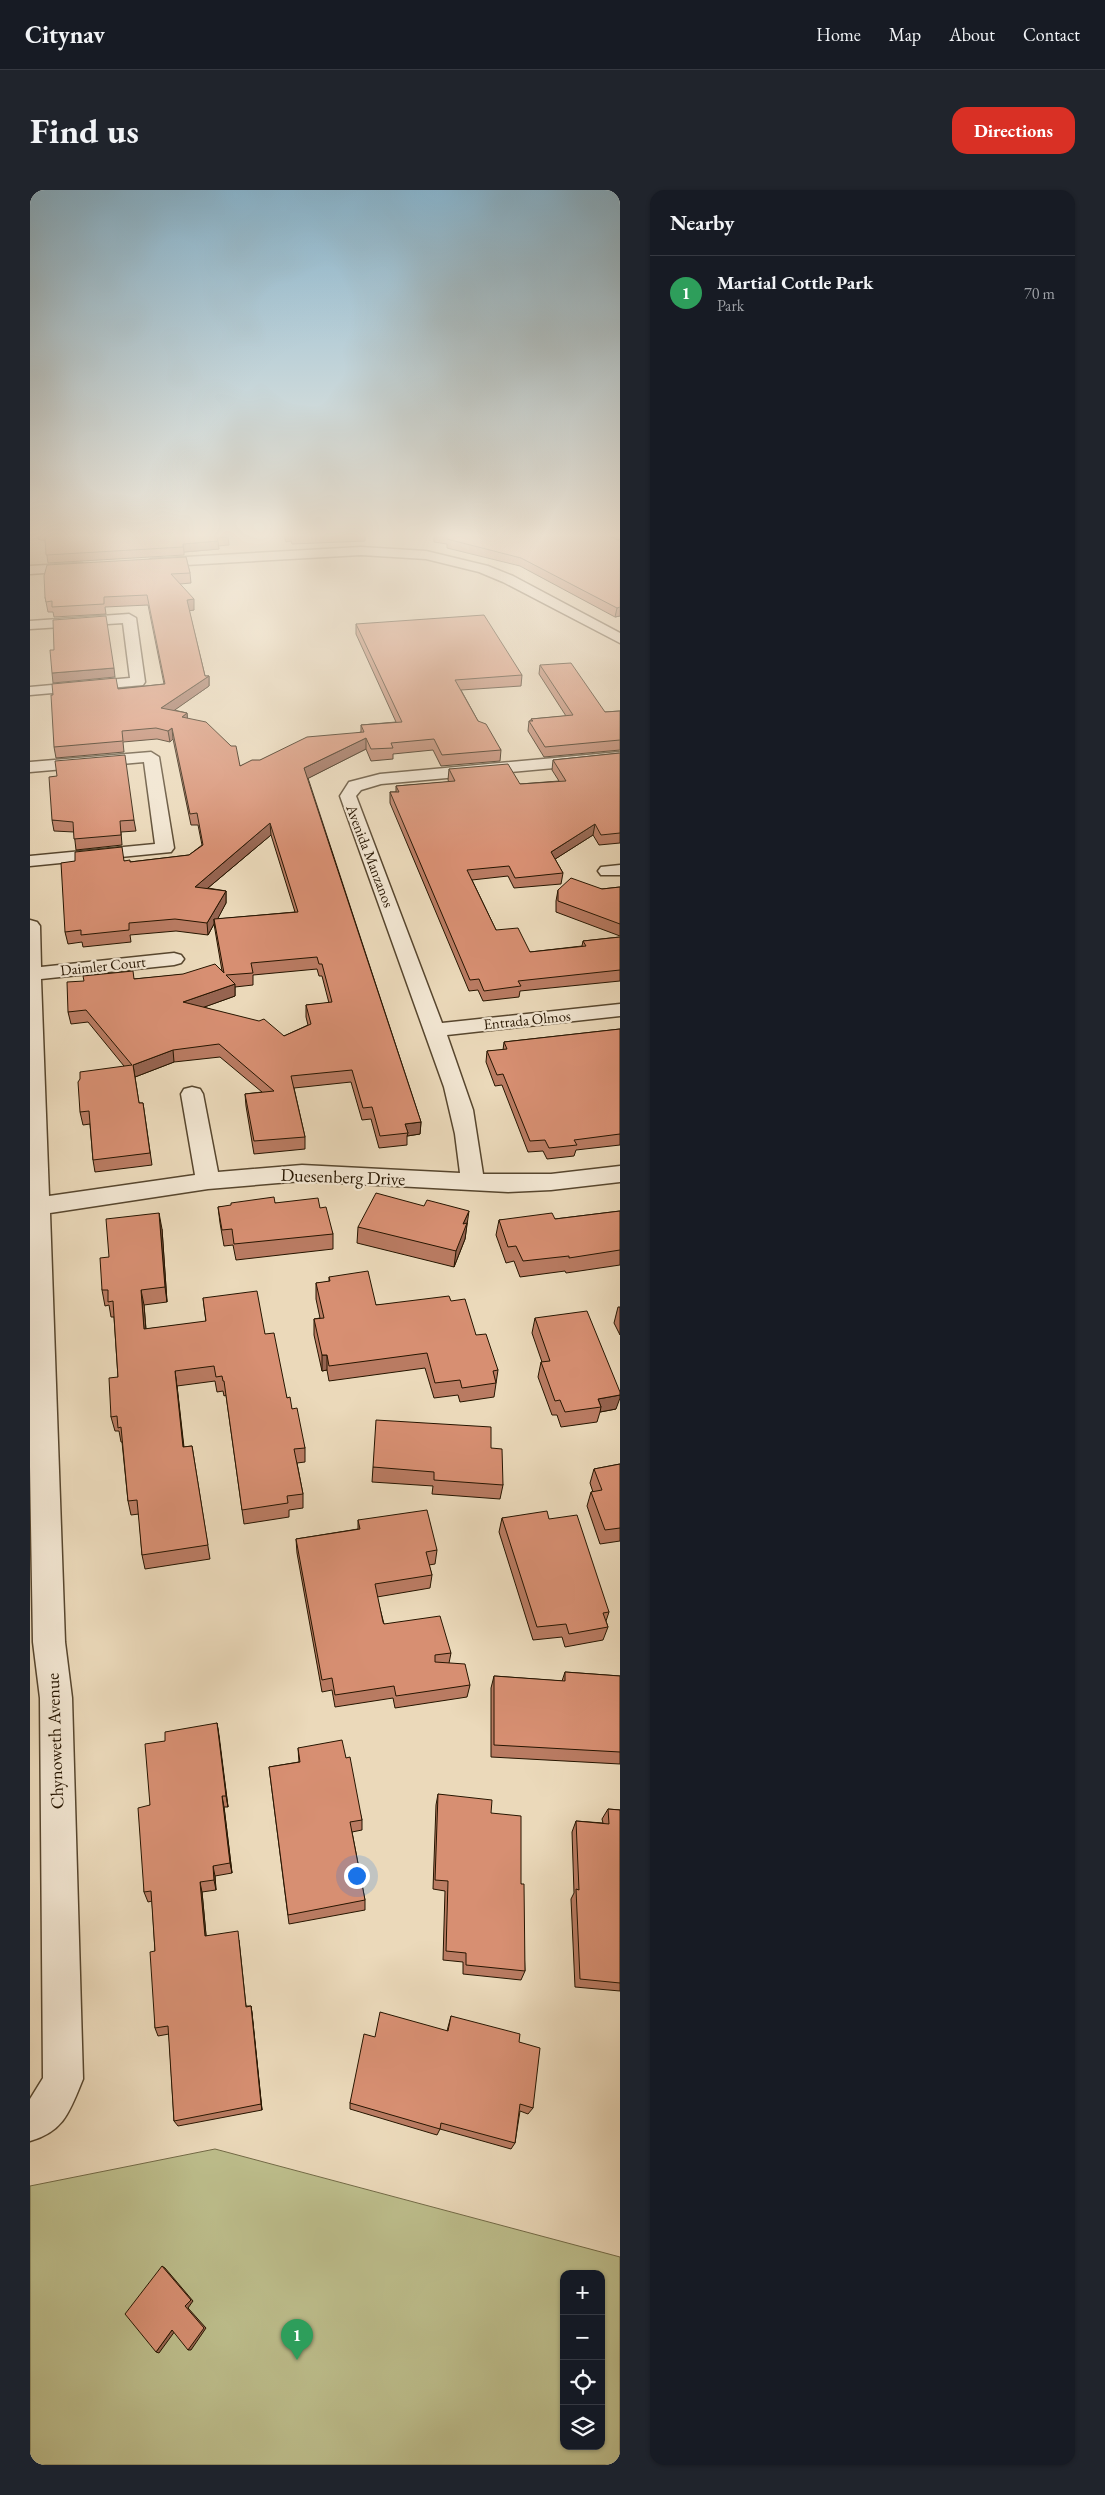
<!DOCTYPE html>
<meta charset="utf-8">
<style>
body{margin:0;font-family:"EB Garamond",serif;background:#20242c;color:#f1f3f6}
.controls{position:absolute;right:15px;bottom:15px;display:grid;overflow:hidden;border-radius:10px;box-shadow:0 1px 4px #0004}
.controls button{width:45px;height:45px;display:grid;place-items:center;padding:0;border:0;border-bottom:1px solid #363941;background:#171b24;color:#f1f3f6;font:25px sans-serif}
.you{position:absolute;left:326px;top:1685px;width:18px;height:18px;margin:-12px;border:4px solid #fff;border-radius:50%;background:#1a73e8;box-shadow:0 0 0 8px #1a73e833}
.badge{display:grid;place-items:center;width:32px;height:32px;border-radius:50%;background:#d93025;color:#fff;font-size:16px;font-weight:700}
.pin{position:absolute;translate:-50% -41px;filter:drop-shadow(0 1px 2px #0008)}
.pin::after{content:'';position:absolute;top:26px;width:18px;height:15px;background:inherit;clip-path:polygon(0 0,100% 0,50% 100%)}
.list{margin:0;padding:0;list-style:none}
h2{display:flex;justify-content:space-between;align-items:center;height:65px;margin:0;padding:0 20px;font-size:21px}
h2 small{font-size:16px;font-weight:400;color:#9ea1a6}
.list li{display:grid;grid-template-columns:32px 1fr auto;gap:15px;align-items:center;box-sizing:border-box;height:75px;padding:0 20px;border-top:1px solid #363941}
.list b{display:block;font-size:19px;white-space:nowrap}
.list p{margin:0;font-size:16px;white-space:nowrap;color:#9ea1a6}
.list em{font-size:16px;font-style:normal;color:#9ea1a6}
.icon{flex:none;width:28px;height:28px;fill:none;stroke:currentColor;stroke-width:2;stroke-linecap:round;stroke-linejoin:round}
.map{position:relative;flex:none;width:590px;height:2275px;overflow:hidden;border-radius:15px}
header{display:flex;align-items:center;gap:30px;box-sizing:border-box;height:70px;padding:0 25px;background:#171b24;border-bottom:1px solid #363941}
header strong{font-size:24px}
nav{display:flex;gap:28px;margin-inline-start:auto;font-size:18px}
.intro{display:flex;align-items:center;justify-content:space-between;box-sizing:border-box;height:120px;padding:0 30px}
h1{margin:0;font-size:35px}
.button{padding:12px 22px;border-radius:15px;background:#d93025;color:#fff;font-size:18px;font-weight:700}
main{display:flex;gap:30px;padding:0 30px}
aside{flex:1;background:#171b24;border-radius:15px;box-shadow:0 1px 4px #0004}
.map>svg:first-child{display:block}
.green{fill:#bdbe8c;stroke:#726a46;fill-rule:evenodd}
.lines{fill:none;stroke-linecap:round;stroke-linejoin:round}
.street-casing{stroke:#57462e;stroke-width:3}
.street{fill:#f2e6d2;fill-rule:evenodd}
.wall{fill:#b97b62;stroke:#261500;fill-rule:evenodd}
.shaded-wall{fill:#966450;stroke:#261500}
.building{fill:#d78f72;stroke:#261500;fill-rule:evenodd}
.labels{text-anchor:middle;stroke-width:4.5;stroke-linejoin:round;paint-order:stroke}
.far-street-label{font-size:15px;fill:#261500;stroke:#f2e6d2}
.street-label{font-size:18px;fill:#261500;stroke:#f2e6d2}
</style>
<header>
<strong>Citynav</strong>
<nav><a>Home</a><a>Map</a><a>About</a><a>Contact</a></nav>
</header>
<div class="intro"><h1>Find us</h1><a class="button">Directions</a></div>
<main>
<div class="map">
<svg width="590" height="2275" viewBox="0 0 590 2275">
<rect width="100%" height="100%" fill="#ebd9ba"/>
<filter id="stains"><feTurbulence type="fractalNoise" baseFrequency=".004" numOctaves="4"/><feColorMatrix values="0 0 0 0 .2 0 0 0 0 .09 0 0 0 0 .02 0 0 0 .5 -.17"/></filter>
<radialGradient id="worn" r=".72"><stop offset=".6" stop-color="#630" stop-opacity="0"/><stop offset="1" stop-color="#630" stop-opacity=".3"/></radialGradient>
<path class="green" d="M 185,1959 L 590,2067 L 590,2275 L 0,2275 L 0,1996 ZM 534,2084 L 571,2084 L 571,2256 L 534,2256 Z"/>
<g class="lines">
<g class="street-casing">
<path id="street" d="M 331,357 L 396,361 L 458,376 L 483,386 L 590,443 L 590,453 L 473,392 L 449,382 L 396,369 L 331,365 L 121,377 L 115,373 L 121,369 Z
M 52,373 L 58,377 L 57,380 L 0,384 L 0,376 Z
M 99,424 L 106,428 L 115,492 L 113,495 L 0,505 L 0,497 L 100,488 L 93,433 L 0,439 L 0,431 Z
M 121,562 L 129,567 L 144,658 L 141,662 L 0,676 L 0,666 L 125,654 L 114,572 L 0,582 L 0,572 Z
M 590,562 L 590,572 L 351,594 L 331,600 L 326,606 L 412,833 L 590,814 L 590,826 L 417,845 L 443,920 L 453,984 L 521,984 L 590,976 L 590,992 L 521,1000 L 478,1002 L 272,991 L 178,999 L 20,1023 L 35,1452 L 42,1508 L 53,1889 C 40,1920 35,1941 0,1951 L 0,1909 L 13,1888 L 10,1508 L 3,1452 L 0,1277 L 0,730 L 7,732 L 10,736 L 11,777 L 144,763 L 151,765 L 154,769 L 151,773 L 144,775 L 11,789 L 19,1006 L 165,985 L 151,904 L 154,899 L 162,897 L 170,899 L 173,904 L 188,982 L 272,975 L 430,983 L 425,944 L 414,897 L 310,606 L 319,592 L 350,584 Z
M 590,675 L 590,685 L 571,685 L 568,681 L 571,677 Z"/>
</g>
<use href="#street" class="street"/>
</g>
<path class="wall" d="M 8,346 L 198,346 L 199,355 L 188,356 L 189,359 L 154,362 L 154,365 L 18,373 L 15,351 L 8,349 Z
M 254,346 L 342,346 L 335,346 L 335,351 L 262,354 L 261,351 L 256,352 Z
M 404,346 L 578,346 L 590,426 L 585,427 L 490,376 L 417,358 L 417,354 L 404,352 Z
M 580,346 L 590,346 L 590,350 Z
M 156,367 L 160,383 L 161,393 L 150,394 L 164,420 L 159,420 L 175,486 L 179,486 L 179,496 L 144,520 L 157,523 L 157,528 L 210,576 L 331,542 L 331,535 L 366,532 L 326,444 L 326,434 L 492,485 L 491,496 L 431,500 L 448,531 L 471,560 L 470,571 L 411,576 L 403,560 L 363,564 L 363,569 L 341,571 L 336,559 L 278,588 L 391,932 L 390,944 L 377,946 L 377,955 L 349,958 L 341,929 L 332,930 L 321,892 L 264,898 L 275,947 L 275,959 L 224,964 L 216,916 L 215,904 L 232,902 L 190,867 L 144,872 L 105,887 L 109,913 L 113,913 L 122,975 L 65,982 L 63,970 L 60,934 L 53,935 L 50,922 L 94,876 L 58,832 L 41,834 L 38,822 L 104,789 L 192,781 L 184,734 L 178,745 L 146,741 L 100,745 L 101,752 L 53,757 L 52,752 L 38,754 L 35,742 L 94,671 L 100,672 L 159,665 L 172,655 L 168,635 L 161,635 L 143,549 L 140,552 L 127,549 L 93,552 L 94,562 L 26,568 L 24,557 L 88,499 L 134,494 L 118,415 L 75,417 L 76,424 L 24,427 L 23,422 L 18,422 L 15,407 ZM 241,645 L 265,722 L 187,729 L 196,713 L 196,701 L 178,698 ZM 287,779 L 289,786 L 292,786 L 299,813 L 276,815 L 276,827 L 278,835 L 254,846 L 174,817 L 205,806 L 205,797 L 223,795 L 223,785 Z
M 510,475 L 575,522 L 590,521 L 590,560 L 514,567 L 498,541 L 499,531 L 501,531 L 501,529 L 536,526 L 509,484 Z
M 590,563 L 590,653 L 569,655 L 563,645 L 525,669 L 533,683 L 531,694 L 484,698 L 478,686 L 442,690 L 466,740 L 500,762 L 552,756 L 553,751 L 590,747 L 590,791 L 490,801 L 489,807 L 453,811 L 448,800 L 439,801 L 360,613 L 360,602 L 366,602 L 366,596 L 419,592 L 418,590 L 419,579 L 490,594 L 529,591 L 522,580 L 523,570 Z
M 22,630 L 104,630 L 106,641 L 91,642 L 92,655 L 46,660 L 44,642 L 24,641 Z
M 590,697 L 590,746 L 526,722 L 526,711 L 528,700 L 572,699 Z
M 590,839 L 590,955 L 546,960 L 544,966 L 517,969 L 513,961 L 498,962 L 472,895 L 465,896 L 456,872 L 457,861 L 473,860 L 474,852 Z
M 245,1013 L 290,1018 L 303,1044 L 303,1059 L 206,1070 L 203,1055 L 194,1056 L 190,1033 L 188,1017 Z
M 590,1021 L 590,1075 L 536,1083 L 535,1081 L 490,1087 L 484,1071 L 476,1073 L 466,1045 L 469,1030 L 525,1029 Z
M 437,1033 L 435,1049 L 424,1077 L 327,1053 L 328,1037 Z
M 132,1039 L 137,1112 L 114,1115 L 116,1139 L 176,1132 L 173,1108 L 235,1144 L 257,1208 L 262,1219 L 275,1258 L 275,1272 L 267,1273 L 273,1304 L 273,1318 L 259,1320 L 259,1327 L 214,1334 L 196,1205 L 194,1206 L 193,1201 L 187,1202 L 185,1191 L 147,1196 L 154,1257 L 162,1256 L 180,1369 L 115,1379 L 112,1365 L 109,1324 L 101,1325 L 98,1311 L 92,1252 L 91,1252 L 89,1241 L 85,1241 L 81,1227 L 88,1187 L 84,1127 L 81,1127 L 79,1115 L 75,1116 L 72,1100 L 79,1067 Z
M 299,1087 L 346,1115 L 421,1111 L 446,1145 L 468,1180 L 464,1207 L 430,1212 L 428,1205 L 404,1208 L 395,1178 L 299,1191 L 297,1180 L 292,1181 L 284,1145 L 284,1129 L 290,1128 L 286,1109 L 286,1093 L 299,1092 Z
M 588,1117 L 590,1117 L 590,1145 L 584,1133 Z
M 505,1128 L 586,1219 L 570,1222 L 567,1232 L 531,1237 L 527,1225 L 522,1225 L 508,1187 L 511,1172 L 512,1172 L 502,1143 Z
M 461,1258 L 473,1295 L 470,1309 L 402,1304 L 403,1296 L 342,1292 L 343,1277 Z
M 590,1274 L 590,1351 L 570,1354 L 557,1316 L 561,1302 L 563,1302 L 560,1293 L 564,1279 Z
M 472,1328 L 519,1329 L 579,1422 L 576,1431 L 578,1437 L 573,1450 L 535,1457 L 532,1447 L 503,1450 L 469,1342 Z
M 328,1330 L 407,1360 L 405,1374 L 399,1375 L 402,1385 L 400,1398 L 347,1407 L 354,1434 L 421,1463 L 419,1473 L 440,1495 L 437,1507 L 365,1518 L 363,1508 L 305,1517 L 302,1500 L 292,1502 L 267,1363 L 266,1349 L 328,1339 Z
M 535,1482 L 590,1486 L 590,1574 L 461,1567 L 461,1498 L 464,1486 L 532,1491 Z
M 187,1533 L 198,1617 L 194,1617 L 202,1683 L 185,1686 L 186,1700 L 172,1702 L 176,1746 L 209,1750 L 216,1816 L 221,1816 L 222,1823 L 232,1920 L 148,1936 L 144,1931 L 139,1844 L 128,1846 L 125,1838 L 125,1761 L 122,1711 L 118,1712 L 114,1702 L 120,1615 L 135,1551 Z
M 268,1558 L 316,1568 L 332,1630 L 332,1640 L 322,1642 L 335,1710 L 335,1720 L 259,1734 L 239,1577 L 269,1572 Z
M 408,1604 L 461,1623 L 491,1694 L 495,1781 L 491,1790 L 433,1784 L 433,1772 L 413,1770 L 415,1701 L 403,1699 L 406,1615 Z
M 578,1619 L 590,1620 L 590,1801 L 545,1797 L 541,1709 L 544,1703 L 542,1642 L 546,1631 L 573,1633 L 572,1629 Z
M 421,1826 L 489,1852 L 503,1918 L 498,1924 L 490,1921 L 485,1953 L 481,1959 L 410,1939 L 407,1945 L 320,1919 L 320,1913 L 345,1847 L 417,1841 Z"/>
<path class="shaded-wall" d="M 188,351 L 189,359 L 154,362 L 153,354 Z
M 164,409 L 164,420 L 158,421 L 157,410 Z
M 590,417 L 590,426 L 585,427 L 587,418 Z
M 84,478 L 85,487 L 23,493 L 22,483 Z
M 179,486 L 179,496 L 132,529 L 131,518 Z
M 157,523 L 158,534 L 152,527 Z
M 142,538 L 143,549 L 140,552 L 138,541 Z
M 336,548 L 336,559 L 275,590 L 274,578 Z
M 240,633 L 241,645 L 166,708 L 165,697 Z
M 565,634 L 563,645 L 519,673 L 521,662 Z
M 196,701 L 196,713 L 185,734 L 184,729 L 184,734 L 178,745 L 177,733 Z
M 205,794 L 205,806 L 155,824 L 153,812 Z
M 143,860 L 144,872 L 105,887 L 103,875 Z
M 391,932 L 390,944 L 377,946 L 378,943 L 375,934 Z
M 439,1021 L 435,1049 L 424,1077 L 426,1061 L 433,1034 Z
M 129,1023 L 132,1039 L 137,1112 L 135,1097 Z
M 111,1100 L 114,1115 L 117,1154 L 114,1139 Z
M 292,1165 L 297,1165 L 297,1180 L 292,1181 Z
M 145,1181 L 147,1196 L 155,1271 L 153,1257 Z
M 590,1205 L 590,1208 L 586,1219 L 570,1222 L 571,1217 L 568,1209 Z
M 187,1533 L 189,1545 L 198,1617 L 196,1606 Z
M 192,1606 L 194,1617 L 202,1683 L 200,1673 Z
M 183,1676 L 185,1686 L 186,1700 L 184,1690 Z
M 170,1692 L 172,1702 L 177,1755 L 175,1746 Z
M 221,1816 L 222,1823 L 232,1920 L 231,1914 Z
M 132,2076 L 135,2078 L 163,2111 L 158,2118 L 176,2138 L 161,2160 L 158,2160 L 155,2116 Z
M 142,2140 L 145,2141 L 129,2163 L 126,2162 Z"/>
<path class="building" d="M 15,346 L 198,346 L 198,347 L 187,348 L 188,351 L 153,354 L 153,357 L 16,365 Z
M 417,346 L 578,346 L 590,351 L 590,417 L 587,418 L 491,368 L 417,349 Z
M 156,367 L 160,383 L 141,384 L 164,409 L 157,410 L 175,486 L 179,486 L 131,518 L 157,523 L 152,527 L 176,532 L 201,556 L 206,556 L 210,576 L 222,570 L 230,570 L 277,547 L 334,542 L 331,535 L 372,532 L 326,434 L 454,425 L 492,485 L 425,490 L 448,531 L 456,534 L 471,560 L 412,565 L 404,549 L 361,553 L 363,558 L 341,559 L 336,548 L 274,578 L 391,932 L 375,934 L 378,943 L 350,946 L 342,917 L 333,918 L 322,880 L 261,886 L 275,947 L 224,951 L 215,904 L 244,901 L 189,854 L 143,860 L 103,875 L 109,913 L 113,913 L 120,963 L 63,970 L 59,921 L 50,922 L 48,892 L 50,889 L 50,882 L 102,875 L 56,820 L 38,822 L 37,792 L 54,791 L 53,786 L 103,781 L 104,789 L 153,784 L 185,774 L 194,783 L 184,729 L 268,722 L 240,633 L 165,697 L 196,701 L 177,733 L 145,729 L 99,733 L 99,740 L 51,745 L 51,740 L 35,742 L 31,673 L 45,671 L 45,662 L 92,657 L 94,671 L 100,670 L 100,672 L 159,665 L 173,655 L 167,623 L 160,624 L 142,538 L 138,541 L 126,538 L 92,541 L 93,551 L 24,557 L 21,505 L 23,505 L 22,494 L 86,488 L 88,499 L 135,494 L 117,405 L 74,407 L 74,414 L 22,417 L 22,411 L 16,412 L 15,407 L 14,386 L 17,375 ZM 287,767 L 289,774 L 292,774 L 302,812 L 276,815 L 281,834 L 254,846 L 234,829 L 229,831 L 153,812 L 205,794 L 196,785 L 223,783 L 221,773 Z
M 76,426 L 84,478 L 22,483 L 20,460 L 24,460 L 23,430 Z
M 541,473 L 575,522 L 590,521 L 590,550 L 515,557 L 499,531 L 503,531 L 501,529 L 543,525 L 510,475 Z
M 590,563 L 590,643 L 571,645 L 565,634 L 521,662 L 533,683 L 485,688 L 479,676 L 437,680 L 466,740 L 488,738 L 500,762 L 556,756 L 553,751 L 590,747 L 590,780 L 488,791 L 491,796 L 454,801 L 449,789 L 440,790 L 360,602 L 369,602 L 366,596 L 425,591 L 419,579 L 478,574 L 490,594 L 536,591 L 523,570 Z
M 95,565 L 104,630 L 90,631 L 91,645 L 44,649 L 43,632 L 22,630 L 19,587 L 27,586 L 25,571 Z
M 541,688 L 572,699 L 590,697 L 590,734 L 528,711 L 528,700 Z
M 590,839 L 590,944 L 544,950 L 547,955 L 519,958 L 515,950 L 500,951 L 473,884 L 467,885 L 457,861 L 477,859 L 474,852 Z
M 346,1003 L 394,1016 L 397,1010 L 439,1021 L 433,1034 L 437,1033 L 426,1061 L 328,1037 Z
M 244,1007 L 245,1013 L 288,1008 L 290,1018 L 296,1017 L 303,1044 L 204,1054 L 202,1039 L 192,1040 L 188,1017 L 201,1015 L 201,1013 Z
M 590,1021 L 590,1060 L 539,1068 L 539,1066 L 493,1071 L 486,1056 L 478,1057 L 469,1030 L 522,1023 L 525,1029 Z
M 129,1023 L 135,1097 L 111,1100 L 114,1139 L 176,1131 L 173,1108 L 227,1101 L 235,1144 L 244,1143 L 257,1208 L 260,1207 L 262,1219 L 267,1218 L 275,1258 L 264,1259 L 273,1304 L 257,1306 L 258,1313 L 212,1320 L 194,1191 L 193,1191 L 192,1186 L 186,1187 L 184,1176 L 145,1181 L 153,1257 L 162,1256 L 178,1355 L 112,1365 L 107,1310 L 98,1311 L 91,1237 L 88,1238 L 87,1226 L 81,1227 L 79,1188 L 88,1187 L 83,1111 L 78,1112 L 78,1100 L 72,1100 L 70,1068 L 79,1067 L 76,1029 Z
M 338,1081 L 346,1115 L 419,1106 L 421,1111 L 435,1109 L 446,1145 L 456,1144 L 468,1180 L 463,1181 L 466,1193 L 432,1198 L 430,1190 L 405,1193 L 397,1163 L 299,1176 L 297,1165 L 292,1165 L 284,1129 L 294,1128 L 286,1093 L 300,1091 L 299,1087 Z
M 557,1121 L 590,1202 L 590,1205 L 568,1209 L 571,1217 L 535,1222 L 530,1210 L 525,1211 L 511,1172 L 520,1171 L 505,1128 Z
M 346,1230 L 461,1237 L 461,1258 L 472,1259 L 473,1295 L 404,1290 L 404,1282 L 343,1277 Z
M 590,1274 L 590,1338 L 575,1340 L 561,1302 L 572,1300 L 564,1279 Z
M 397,1320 L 407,1360 L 396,1362 L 402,1385 L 345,1394 L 353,1432 L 354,1434 L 410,1426 L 421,1463 L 405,1465 L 405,1472 L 435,1474 L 440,1495 L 366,1506 L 364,1496 L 305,1505 L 302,1488 L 292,1490 L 266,1349 L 330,1339 L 328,1330 Z
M 517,1321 L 519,1329 L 547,1325 L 579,1422 L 573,1423 L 578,1437 L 539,1444 L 536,1434 L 507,1437 L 472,1328 Z
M 535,1482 L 590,1486 L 590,1562 L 464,1555 L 464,1486 L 535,1491 Z
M 187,1533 L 196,1606 L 192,1606 L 200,1673 L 183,1676 L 184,1690 L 170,1692 L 175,1746 L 208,1741 L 216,1817 L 221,1816 L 231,1914 L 144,1931 L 138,1836 L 125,1838 L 120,1762 L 125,1761 L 121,1701 L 114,1702 L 108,1618 L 120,1615 L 115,1554 L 135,1551 L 135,1542 Z
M 312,1550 L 316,1568 L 320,1567 L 332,1630 L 320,1632 L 335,1710 L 258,1725 L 239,1577 L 270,1572 L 268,1558 Z
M 408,1604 L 462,1610 L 461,1623 L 491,1626 L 491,1694 L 494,1694 L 495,1781 L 436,1775 L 436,1763 L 416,1761 L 418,1691 L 405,1690 Z
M 578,1619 L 590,1620 L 590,1793 L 550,1789 L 546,1699 L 549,1700 L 546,1631 L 579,1634 Z
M 350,1822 L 418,1841 L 421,1826 L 490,1844 L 489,1852 L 510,1858 L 503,1918 L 490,1914 L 485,1953 L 411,1933 L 410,1939 L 320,1913 L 334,1844 L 345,1847 Z
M 132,2076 L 161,2110 L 155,2116 L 174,2138 L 158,2160 L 142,2140 L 126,2162 L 95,2124 Z"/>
<linearGradient id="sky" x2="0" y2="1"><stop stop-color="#88b6d0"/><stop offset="0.52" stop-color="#f6eee0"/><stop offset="1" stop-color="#f6eee0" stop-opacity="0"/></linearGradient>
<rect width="590" height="664" fill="url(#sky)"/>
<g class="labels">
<g class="far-street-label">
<text transform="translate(340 666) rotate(69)" y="5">Avenida Manzanos</text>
<text transform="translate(73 776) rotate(-6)" y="5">Daimler Court</text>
<text transform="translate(497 830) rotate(-6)" y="5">Entrada Olmos</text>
</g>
<g class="street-label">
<text transform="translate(313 987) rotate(2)" y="6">Duesenberg Drive</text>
<text transform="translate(25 1551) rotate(-92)" y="6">Chynoweth Avenue</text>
</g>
</g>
<rect width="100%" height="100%" filter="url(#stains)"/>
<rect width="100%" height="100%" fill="url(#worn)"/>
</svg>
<div class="controls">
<button>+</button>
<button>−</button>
<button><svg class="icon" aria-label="locate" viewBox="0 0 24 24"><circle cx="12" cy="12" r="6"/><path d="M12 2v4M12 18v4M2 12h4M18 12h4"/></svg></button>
<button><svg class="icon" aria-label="layers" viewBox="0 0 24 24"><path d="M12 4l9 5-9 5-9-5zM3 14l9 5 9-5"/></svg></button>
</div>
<div class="you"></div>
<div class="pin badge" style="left:267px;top:2170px;background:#2e9e5b">1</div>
</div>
<aside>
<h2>Nearby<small></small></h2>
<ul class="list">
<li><span class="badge" style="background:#2e9e5b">1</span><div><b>Martial Cottle Park</b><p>Park</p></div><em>70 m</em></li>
</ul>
</aside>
</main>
